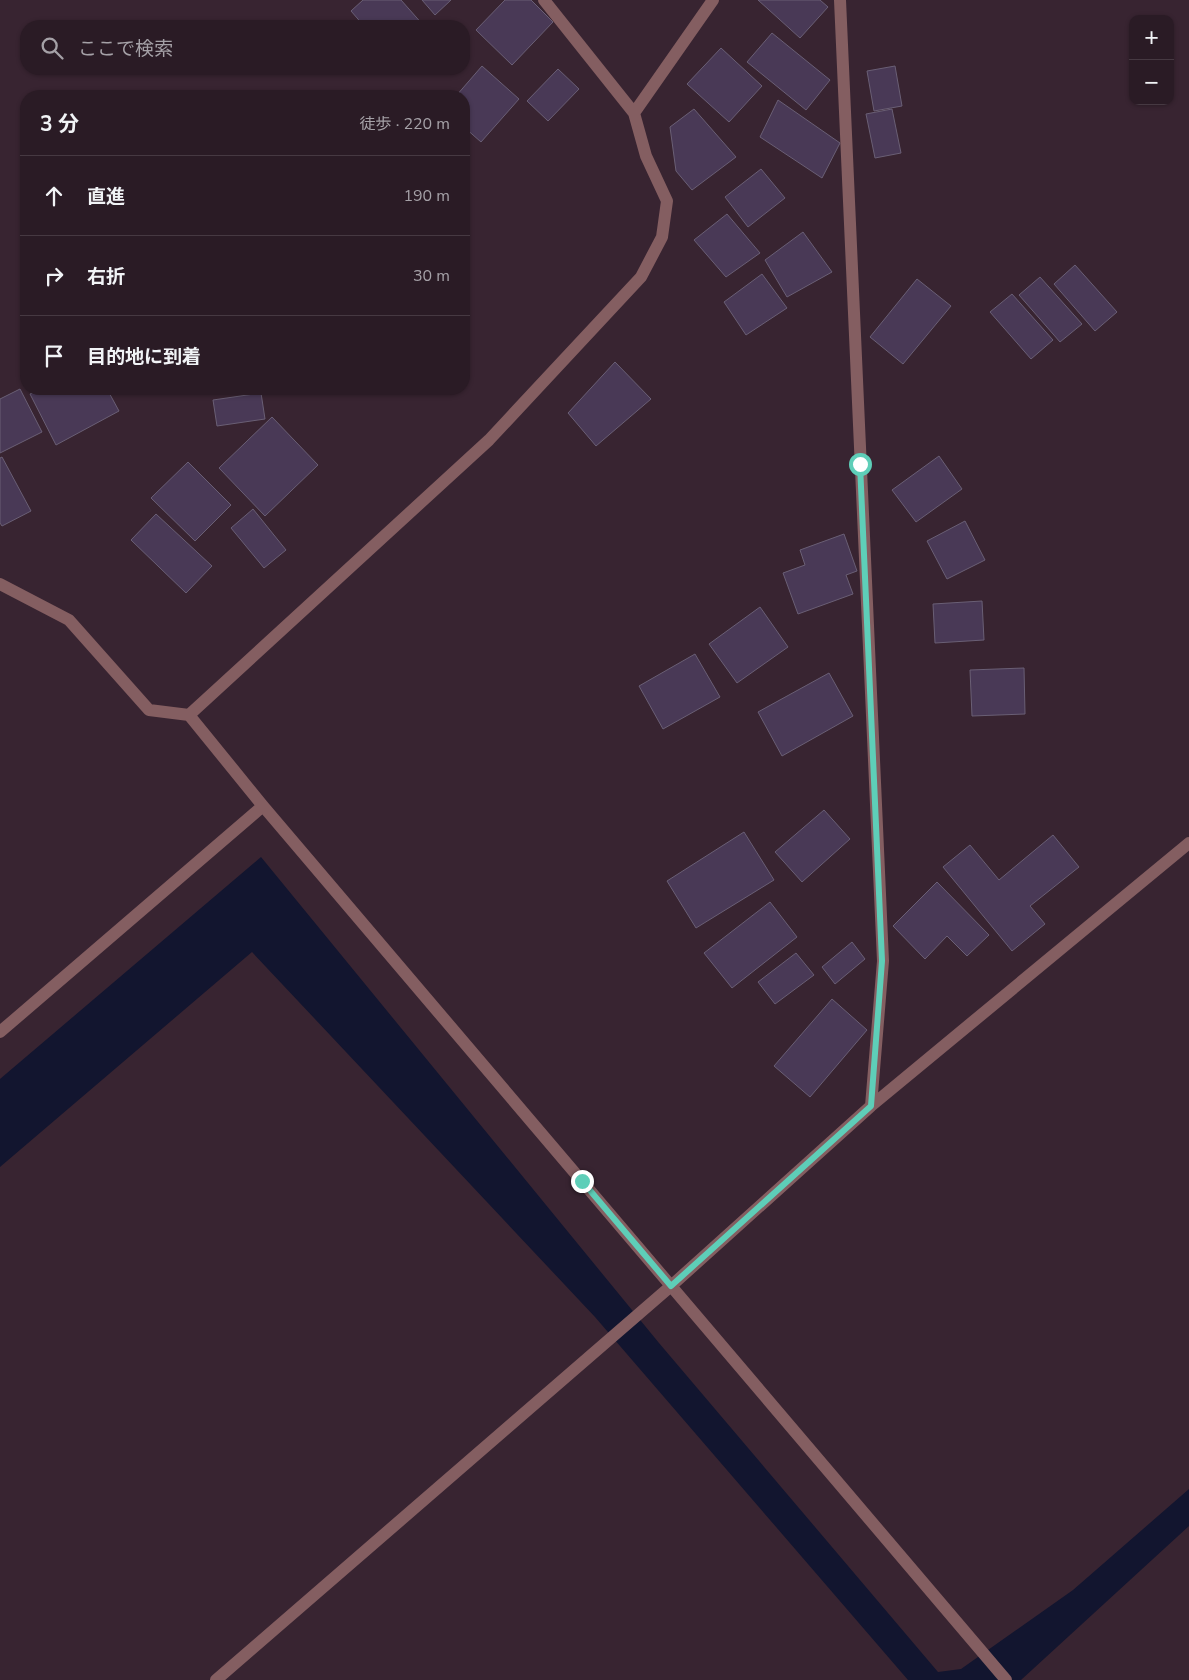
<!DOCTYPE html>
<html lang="ja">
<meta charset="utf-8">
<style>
body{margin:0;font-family:"Nunito Sans","Noto Sans JP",sans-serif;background:#362832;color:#f1f3f6}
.controls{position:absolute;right:15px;top:15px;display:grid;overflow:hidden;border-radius:10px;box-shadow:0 1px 4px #0004}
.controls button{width:45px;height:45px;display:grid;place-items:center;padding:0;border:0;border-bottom:1px solid #463942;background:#2a1b25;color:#f1f3f6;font:25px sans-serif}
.stop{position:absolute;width:15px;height:15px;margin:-11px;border:4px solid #5eceb8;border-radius:50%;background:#fff}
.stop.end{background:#5eceb8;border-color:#fff;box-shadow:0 1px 5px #0008}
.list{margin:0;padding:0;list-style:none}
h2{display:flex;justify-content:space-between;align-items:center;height:65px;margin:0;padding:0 20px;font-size:21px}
h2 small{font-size:16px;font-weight:400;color:#a5a1a7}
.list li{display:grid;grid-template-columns:32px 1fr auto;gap:15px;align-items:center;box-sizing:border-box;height:80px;padding:0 20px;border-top:1px solid #463942}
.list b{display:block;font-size:19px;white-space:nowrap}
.list em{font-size:16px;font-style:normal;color:#a5a1a7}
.icon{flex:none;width:28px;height:28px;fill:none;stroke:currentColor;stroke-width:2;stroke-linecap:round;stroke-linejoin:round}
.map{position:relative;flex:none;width:1189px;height:1680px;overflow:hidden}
.search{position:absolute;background:#2a1b25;box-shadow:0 1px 4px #0004;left:20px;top:20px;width:450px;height:55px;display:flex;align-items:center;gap:12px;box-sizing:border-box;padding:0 18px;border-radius:20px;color:#a5a1a7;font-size:19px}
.panel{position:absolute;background:#2a1b25;box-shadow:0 1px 4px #0004;left:20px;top:90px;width:450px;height:305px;border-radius:20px}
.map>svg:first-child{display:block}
.water{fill:#12152f}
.building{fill:#493956;stroke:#6a5f75}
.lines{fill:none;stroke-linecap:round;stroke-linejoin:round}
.minor{stroke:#845e61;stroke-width:12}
.route{stroke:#5eceb8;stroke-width:6}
</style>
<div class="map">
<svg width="1189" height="1680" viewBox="0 0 1189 1680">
<rect width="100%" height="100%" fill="#382431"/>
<path class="water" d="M 261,857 L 659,1343 L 938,1672 L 961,1669 L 1073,1590 L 1189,1489 L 1189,1526 L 1021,1680 L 908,1680 L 595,1317 L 252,952 L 0,1167 L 0,1079 Z"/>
<path class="building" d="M 363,0 L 401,0 L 424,26 L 364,26 L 351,11 Z
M 422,0 L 451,0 L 435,15 Z
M 505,0 L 531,0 L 553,22 L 512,65 L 476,30 Z
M 758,0 L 820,0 L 828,7 L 800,38 Z
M 772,33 L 830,80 L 806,110 L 747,62 Z
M 721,48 L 762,86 L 729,122 L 687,84 Z
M 482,66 L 519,99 L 481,142 L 464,127 L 464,96 L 456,96 Z
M 895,66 L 902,106 L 874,111 L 867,71 Z
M 558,69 L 579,89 L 548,121 L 527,101 Z
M 778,100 L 840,143 L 822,178 L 760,137 Z
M 694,109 L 736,157 L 692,190 L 676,171 L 670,127 Z
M 892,109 L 901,153 L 875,158 L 866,114 Z
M 761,169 L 785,198 L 748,227 L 725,197 Z
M 727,214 L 760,253 L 726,277 L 694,240 Z
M 803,232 L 832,272 L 787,297 L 765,260 Z
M 1075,265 L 1117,312 L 1095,331 L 1054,284 Z
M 762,274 L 787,308 L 746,335 L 724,302 Z
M 1040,277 L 1082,324 L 1060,342 L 1019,295 Z
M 917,279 L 951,306 L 903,364 L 870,337 Z
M 1012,294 L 1053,340 L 1031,359 L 990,312 Z
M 615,362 L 651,399 L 596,446 L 568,413 Z
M 20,389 L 42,432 L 0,453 L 0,399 Z
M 41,389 L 107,389 L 119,411 L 56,445 L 30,394 Z
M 261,393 L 265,419 L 217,426 L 213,400 Z
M 272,417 L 318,465 L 265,516 L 219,468 Z
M 939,456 L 962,489 L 916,522 L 892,490 Z
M 2,457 L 31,511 L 2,526 L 0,523 L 0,458 Z
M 188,462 L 231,505 L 195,541 L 151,498 Z
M 253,509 L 286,550 L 264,568 L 231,528 Z
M 156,514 L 212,566 L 186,593 L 131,540 Z
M 965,521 L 985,560 L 947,579 L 927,541 Z
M 844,534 L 857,571 L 846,575 L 853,594 L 798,614 L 783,573 L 805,565 L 800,550 Z
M 982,601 L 984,640 L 935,643 L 933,604 Z
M 760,607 L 788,647 L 737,683 L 709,644 Z
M 695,654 L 720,697 L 663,729 L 639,686 Z
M 1024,668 L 1025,714 L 972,716 L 970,670 Z
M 829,673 L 853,716 L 782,756 L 758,712 Z
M 824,810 L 850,839 L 802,882 L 775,852 Z
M 744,832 L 774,880 L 696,928 L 667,881 Z
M 1053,835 L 1079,867 L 1030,906 L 1045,924 L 1012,951 L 943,867 L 970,845 L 999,880 Z
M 937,882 L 989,935 L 967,956 L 947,936 L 925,959 L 893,926 Z
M 770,902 L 797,937 L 732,988 L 704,953 Z
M 852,942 L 865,959 L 835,984 L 822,967 Z
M 796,953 L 814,975 L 775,1004 L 758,982 Z
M 832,999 L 867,1030 L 810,1097 L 774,1066 Z"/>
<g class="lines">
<path class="minor" d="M 840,0 L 883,961 L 871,1106
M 634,113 L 713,0
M 0,584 L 69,620 L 149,710 L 189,715 L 263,806 L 1006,1680
M 189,715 L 489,440 L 641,277 L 662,237 L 667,201 L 646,156 L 634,113 L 544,0
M 0,1032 L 263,806
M 216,1680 L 671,1286 L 871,1106 L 1189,843"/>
</g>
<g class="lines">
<path class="route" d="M 582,1181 L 671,1286 L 871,1106 L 882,961 L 860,464"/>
</g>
</svg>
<div class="controls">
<button>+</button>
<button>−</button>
</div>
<div class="stop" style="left:860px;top:464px"></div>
<div class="stop end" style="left:582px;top:1181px"></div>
<div class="search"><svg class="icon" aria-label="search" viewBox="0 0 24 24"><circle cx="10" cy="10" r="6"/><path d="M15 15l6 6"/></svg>ここで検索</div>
<section class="panel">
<h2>3 分<small>徒歩 · 220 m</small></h2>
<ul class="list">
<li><svg class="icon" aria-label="ahead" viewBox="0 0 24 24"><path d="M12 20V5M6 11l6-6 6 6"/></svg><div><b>直進</b></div><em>190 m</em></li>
<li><svg class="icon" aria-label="right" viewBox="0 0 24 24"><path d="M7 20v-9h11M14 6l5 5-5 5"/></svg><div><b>右折</b></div><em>30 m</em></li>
<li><svg class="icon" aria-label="arrive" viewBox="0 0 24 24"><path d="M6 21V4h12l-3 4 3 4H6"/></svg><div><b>目的地に到着</b></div></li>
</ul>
</section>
</div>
